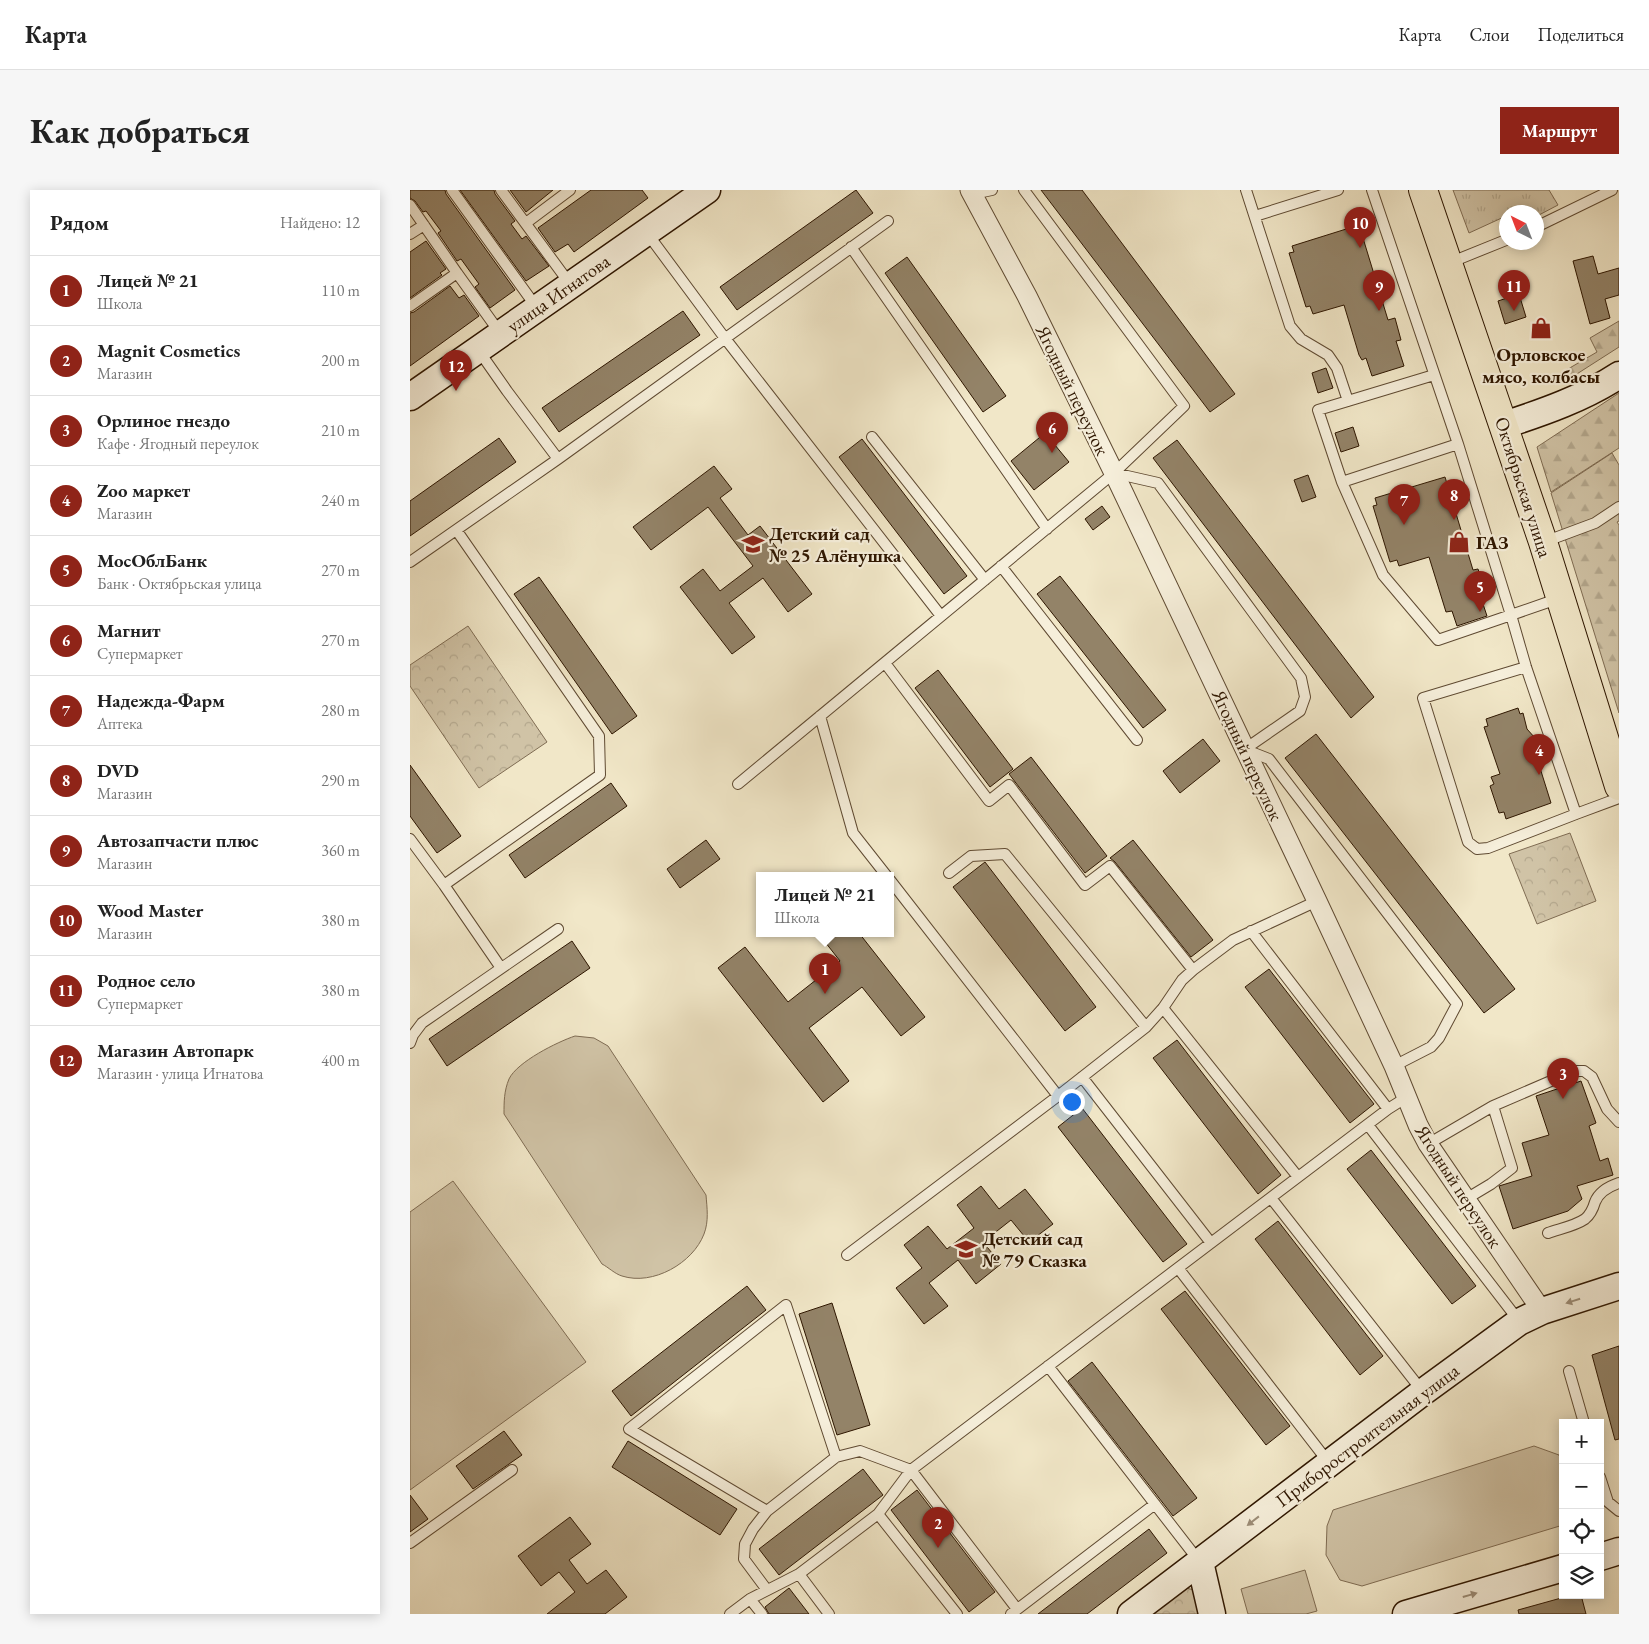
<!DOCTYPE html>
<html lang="ru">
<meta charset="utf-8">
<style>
body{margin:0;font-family:"EB Garamond",serif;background:#f6f6f6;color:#222}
.controls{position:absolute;right:15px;bottom:15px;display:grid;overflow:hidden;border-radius:0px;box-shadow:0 2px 12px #0003}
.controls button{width:45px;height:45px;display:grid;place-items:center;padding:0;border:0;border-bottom:1px solid #e0e0e0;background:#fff;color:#222;font:25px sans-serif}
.compass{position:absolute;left:1089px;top:15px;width:45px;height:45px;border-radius:50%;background:#fff;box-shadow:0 2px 12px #0003;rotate:318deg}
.you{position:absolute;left:661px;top:911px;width:18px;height:18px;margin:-12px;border:4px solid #fff;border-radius:50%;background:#1a73e8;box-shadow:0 0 0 8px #1a73e833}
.badge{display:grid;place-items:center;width:32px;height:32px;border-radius:50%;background:#8f2418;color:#fff;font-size:16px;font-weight:700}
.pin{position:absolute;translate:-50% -41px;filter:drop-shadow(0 1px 2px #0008)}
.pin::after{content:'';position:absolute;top:26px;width:18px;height:15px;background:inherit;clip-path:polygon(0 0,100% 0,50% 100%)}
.popup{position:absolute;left:346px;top:682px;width:138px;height:65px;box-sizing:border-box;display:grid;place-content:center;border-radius:0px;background:#fff;filter:drop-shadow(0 1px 4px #0005);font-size:16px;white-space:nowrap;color:#767676}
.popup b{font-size:19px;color:#222}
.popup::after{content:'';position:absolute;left:50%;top:100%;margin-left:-10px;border:10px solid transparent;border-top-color:#fff}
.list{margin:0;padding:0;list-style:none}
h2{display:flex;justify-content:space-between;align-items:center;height:65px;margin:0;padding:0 20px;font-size:21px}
h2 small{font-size:16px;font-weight:400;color:#767676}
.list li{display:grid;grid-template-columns:32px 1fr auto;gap:15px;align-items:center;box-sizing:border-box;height:70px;padding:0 20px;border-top:1px solid #e0e0e0}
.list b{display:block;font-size:19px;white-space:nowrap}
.list p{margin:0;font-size:16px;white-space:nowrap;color:#767676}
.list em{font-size:16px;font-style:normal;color:#767676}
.icon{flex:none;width:28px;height:28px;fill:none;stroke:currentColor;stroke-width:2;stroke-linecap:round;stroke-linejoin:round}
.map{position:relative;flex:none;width:1209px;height:1424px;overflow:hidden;border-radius:0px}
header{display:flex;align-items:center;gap:30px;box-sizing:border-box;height:70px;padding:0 25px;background:#fff;border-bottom:1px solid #e0e0e0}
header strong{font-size:24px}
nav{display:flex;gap:28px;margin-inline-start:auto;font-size:18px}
.intro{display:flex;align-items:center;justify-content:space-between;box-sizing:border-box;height:120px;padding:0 30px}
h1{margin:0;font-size:35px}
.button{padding:12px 22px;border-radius:0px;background:#8f2418;color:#fff;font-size:18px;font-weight:700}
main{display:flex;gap:30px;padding:0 30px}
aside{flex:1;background:#fff;border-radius:0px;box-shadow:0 2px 12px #0003}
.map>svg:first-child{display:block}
.grass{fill:url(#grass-tufts);stroke:#7f6c53}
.forest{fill:url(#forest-firs);stroke:#7f6c53}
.park{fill:url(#park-crowns);stroke:#7f6c53}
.garden{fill:#d0c3a6;stroke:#7f6c53}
.building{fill:#938368;stroke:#2e1600}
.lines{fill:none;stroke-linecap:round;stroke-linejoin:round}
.lane-casing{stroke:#5f4a32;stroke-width:12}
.street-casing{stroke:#5f4a32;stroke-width:21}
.secondary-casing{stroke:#2e1600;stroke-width:29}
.primary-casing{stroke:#2e1600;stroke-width:30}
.lane{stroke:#f6efdb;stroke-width:10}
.street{stroke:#f6efdb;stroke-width:19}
.secondary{stroke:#f6efdb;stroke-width:26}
.primary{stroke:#f1e7c8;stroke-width:28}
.oneway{fill:#9c8d78}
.labels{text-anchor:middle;stroke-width:4.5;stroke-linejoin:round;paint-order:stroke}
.street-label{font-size:19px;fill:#2e1600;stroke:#f6efdb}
.poi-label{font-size:19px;font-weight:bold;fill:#2e1600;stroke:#f6efdb;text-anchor:start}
</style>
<header>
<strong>Карта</strong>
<nav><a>Карта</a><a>Слои</a><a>Поделиться</a></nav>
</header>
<div class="intro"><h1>Как добраться</h1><a class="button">Маршрут</a></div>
<main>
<aside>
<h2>Рядом<small>Найдено: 12</small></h2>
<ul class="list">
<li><span class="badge">1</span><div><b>Лицей № 21</b><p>Школа</p></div><em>110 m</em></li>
<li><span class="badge">2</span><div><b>Magnit Cosmetics</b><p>Магазин</p></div><em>200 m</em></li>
<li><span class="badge">3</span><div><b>Орлиное гнездо</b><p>Кафе · Ягодный переулок</p></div><em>210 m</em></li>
<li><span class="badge">4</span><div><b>Zoo маркет</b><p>Магазин</p></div><em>240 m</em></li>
<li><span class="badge">5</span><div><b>МосОблБанк</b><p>Банк · Октябрьская улица</p></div><em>270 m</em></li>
<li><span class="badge">6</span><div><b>Магнит</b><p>Супермаркет</p></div><em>270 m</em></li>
<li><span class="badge">7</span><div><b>Надежда-Фарм</b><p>Аптека</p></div><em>280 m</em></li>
<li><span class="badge">8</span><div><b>DVD</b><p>Магазин</p></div><em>290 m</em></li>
<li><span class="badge">9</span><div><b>Автозапчасти плюс</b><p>Магазин</p></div><em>360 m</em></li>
<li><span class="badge">10</span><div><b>Wood Master</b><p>Магазин</p></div><em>380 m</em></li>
<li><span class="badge">11</span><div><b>Родное село</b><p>Супермаркет</p></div><em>380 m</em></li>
<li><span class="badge">12</span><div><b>Магазин Автопарк</b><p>Магазин · улица Игнатова</p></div><em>400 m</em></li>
</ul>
</aside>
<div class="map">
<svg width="1209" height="1424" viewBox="0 0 1209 1424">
<defs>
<pattern id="grass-tufts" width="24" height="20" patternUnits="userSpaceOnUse" patternTransform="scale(1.25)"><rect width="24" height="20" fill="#d0c3a6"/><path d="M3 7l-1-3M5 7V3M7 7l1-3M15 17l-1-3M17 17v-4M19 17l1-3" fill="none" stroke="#b3a78d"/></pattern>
<pattern id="forest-firs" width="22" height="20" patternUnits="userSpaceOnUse" patternTransform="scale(1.25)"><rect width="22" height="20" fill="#d0c3a6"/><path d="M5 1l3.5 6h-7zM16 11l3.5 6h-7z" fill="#b3a78d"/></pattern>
<pattern id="park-crowns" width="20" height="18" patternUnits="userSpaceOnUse" patternTransform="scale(1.25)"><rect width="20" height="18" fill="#d0c3a6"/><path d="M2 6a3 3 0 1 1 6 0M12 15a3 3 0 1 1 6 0" fill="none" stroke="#b3a78d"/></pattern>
</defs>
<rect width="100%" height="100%" fill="#f1e7c8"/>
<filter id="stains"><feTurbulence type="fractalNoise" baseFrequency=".004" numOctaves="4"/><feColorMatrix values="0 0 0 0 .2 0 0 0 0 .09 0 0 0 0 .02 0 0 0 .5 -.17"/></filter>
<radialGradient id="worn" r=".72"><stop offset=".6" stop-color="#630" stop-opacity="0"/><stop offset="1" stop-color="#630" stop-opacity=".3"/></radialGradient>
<path class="grass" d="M 1043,0 L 1139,0 L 1148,15 L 1127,26 L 1126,22 L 1096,22 L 1096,26 L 1059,43 Z"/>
<path class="forest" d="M 1209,131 L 1209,157 L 1159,189 L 1146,186 L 1187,162 L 1180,148 Z
M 1209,203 L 1209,258 L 1141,302 L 1127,257 Z
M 1202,263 L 1209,275 L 1209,331 L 1207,332 L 1209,335 L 1209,523 L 1141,303 Z"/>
<path class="park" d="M 58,436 L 137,552 L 69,598 L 0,496 L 0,475 Z
M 1160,643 L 1186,711 L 1127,734 L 1099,664 Z
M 771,1397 L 785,1400 L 791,1424 L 735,1424 Z"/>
<path class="garden" d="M 165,846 L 184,848 L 198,856 L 296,1005 C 297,1018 299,1031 294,1044 C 283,1073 243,1096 212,1086 C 205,1084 198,1077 192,1074 L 94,924 C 94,912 94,901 99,889 C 107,872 147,852 165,846 Z
M 43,991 L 176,1172 L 0,1300 L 0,1022 Z
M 1124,1256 L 1149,1265 L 1153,1277 L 1153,1335 L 952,1396 L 930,1390 L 916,1365 L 917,1336 L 923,1320 Z
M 895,1380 L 907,1421 L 896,1424 L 838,1424 L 831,1399 Z"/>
<path class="building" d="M 0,0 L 35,0 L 36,4 L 105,100 L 80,118 L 65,97 L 69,94 L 51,69 L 47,71 L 28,43 L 31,41 L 16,21 L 13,22 L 5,11 L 0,8 Z
M 50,0 L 84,0 L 85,4 L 105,31 L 101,34 L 112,49 L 116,46 L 139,76 L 116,91 Z
M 100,0 L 143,0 L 116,22 Z
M 181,0 L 232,0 L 238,8 L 164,62 L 158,54 L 145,62 L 128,38 Z
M 446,0 L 463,23 L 327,120 L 310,97 Z
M 631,0 L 672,0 L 825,204 L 800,222 Z
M 949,35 L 978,130 L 985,128 L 991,150 L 986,151 L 994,176 L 962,186 L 956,168 L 952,170 L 949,165 L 934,115 L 903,124 L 900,116 L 896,117 L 879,63 L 884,62 L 882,56 Z
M 16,51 L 36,79 L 30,83 L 32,85 L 0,108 L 0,62 Z
M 1183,66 L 1188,84 L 1209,78 L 1209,105 L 1195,109 L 1200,128 L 1180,134 L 1163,71 Z
M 497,67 L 596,206 L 573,222 L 475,83 Z
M 40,96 L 49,108 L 54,105 L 69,126 L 0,176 L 0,123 L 4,122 Z
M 1109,104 L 1116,127 L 1095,134 L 1088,111 Z
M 273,121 L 290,145 L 149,242 L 132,218 Z
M 916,178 L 923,198 L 908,203 L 902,183 Z
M 943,237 L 949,256 L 931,262 L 925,243 Z
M 635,243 L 659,272 L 624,300 L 601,271 Z
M 89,248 L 106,272 L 0,346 L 0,311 Z
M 452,249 L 557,386 L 534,404 L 429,267 Z
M 767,250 L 964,507 L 941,528 L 743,268 Z
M 304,276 L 322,299 L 310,308 L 338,345 L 350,336 L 402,404 L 378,422 L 353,388 L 319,413 L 345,447 L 322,464 L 270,397 L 293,379 L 310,401 L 343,376 L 298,317 L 241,360 L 223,337 Z
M 898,285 L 906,307 L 892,312 L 884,290 Z
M 1035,287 L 1063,380 L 1068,379 L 1075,400 L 1069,402 L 1077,426 L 1047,436 L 1042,421 L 1036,422 L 1019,367 L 989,376 L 987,370 L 980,372 L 963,316 L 967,315 L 965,308 Z
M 692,316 L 700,327 L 683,340 L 675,329 Z
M 650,386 L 756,520 L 733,538 L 627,404 Z
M 129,387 L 227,526 L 202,544 L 104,404 Z
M 528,480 L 603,579 L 580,597 L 505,498 Z
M 1108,518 L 1110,524 L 1113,523 L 1117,539 L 1125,548 L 1127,553 L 1125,562 L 1141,613 L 1096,629 L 1094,622 L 1089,623 L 1080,596 L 1084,594 L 1081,587 L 1090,584 L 1074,537 L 1078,536 L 1076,529 Z
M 906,544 L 1105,799 L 1074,823 L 875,568 Z
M 793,549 L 810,571 L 770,603 L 753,581 Z
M 621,567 L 697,666 L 675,683 L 599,584 Z
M 0,575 L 51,646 L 27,663 L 0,626 Z
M 201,593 L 217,616 L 115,688 L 99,665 Z
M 296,650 L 310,669 L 270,698 L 257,679 Z
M 723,650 L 803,750 L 781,767 L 705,672 L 700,668 Z
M 575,672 L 686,817 L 655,841 L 543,697 Z
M 408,743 L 449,743 L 515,827 L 491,846 L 452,797 L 399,838 L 439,891 L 413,912 L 308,778 L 335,757 L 378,812 L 430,771 Z
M 162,751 L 180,778 L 37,876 L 19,849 Z
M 859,779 L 964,914 L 940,933 L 835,797 Z
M 767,850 L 871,985 L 848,1004 L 743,868 Z
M 1171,891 L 1186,933 L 1179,936 L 1190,971 L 1198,968 L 1203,985 L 1167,996 L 1172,1009 L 1158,1021 L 1103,1039 L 1089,996 L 1122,986 L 1112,953 L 1139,945 L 1126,906 Z
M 672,918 L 777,1054 L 753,1072 L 648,937 Z
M 961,960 L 1066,1096 L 1042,1114 L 937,979 Z
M 571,996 L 589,1019 L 615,999 L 643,1034 L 619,1052 L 601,1030 L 573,1052 L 591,1074 L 566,1094 L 548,1070 L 519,1093 L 538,1116 L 514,1134 L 486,1098 L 512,1078 L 494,1055 L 518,1036 L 537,1059 L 564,1038 L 547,1015 Z
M 868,1031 L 973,1166 L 950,1185 L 845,1049 Z
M 337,1096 L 356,1120 L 221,1226 L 202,1201 Z
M 775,1101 L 880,1236 L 856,1255 L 751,1119 Z
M 422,1113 L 460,1235 L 427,1245 L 389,1124 Z
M 1209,1156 L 1209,1249 L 1205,1250 L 1182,1165 Z
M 682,1172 L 787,1308 L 763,1326 L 658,1191 Z
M 94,1241 L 112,1265 L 63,1299 L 46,1276 Z
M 218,1251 L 327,1319 L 310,1345 L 202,1277 Z
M 453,1279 L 473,1305 L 369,1385 L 349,1359 Z
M 507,1300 L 585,1402 L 559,1422 L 481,1320 Z
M 0,1305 L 18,1329 L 0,1342 Z
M 160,1327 L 181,1354 L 159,1370 L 177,1394 L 196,1380 L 217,1407 L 195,1424 L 137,1424 L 165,1402 L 149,1382 L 131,1396 L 108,1366 Z
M 739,1339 L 757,1363 L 677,1424 L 628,1424 Z
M 379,1398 L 399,1424 L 359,1424 L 355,1417 Z
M 1162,1405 L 1171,1405 L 1176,1424 L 1109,1424 L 1108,1420 Z"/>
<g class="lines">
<g class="lane-casing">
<path id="lane" d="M 42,0 L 127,118
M 91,0 L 160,94
M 836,0 L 880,136 L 891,149 L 918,165 L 927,178 L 938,211
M 962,0 L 1048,254 L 1101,425 L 1150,408
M 563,4 L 582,0
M 0,15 L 47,83
M 845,26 L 928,0
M 116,33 L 160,0
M 1126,37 L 1202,0
M 237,43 L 314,147 L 531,426
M 0,44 L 14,35
M 441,57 L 637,339
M 1039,73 L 1096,50
M 0,116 L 47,83 L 90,143
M 69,161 L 97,201 L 148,269
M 1024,185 L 908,220 L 932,292 L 973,385 L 1028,450 L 1101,425 L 1116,477 L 1166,624 L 1209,608
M 462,247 L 575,390
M 704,283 L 748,293 L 891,488 L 895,507 L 890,521 L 835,559
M 932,292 L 1048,254
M 1134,352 L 1185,333 L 1209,317
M 0,372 L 148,269 L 478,31
M 591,376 L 727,550
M 475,473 L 579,611 L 599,595 L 675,695 L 700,676 L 783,780
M 1116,477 L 1013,508 L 1058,652 L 1067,659 L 1078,658 L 1166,624
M 410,526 L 443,643 L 476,685
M 836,560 L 859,569 L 1047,814 L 1029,848 L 1021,857 L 984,876
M 328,594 L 704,283 L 774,216 L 614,0
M 0,649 L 34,695 L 190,585 L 189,546 L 47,341
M 539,683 L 561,666 L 595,664 L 736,837
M 480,690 L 648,906
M 34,695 L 91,778
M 841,741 L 978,919
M 753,818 L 888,987
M 0,853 L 3,845 L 12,833 L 148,739
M 672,887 L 801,1053
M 958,935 L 1109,1131
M 1018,954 L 1083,916
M 861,1008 L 1013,1202
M 1056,1009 L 1081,994 L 1102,978 L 1083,916 L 1164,881 L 1174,881 L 1182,887 L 1197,919 L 1209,932
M 1138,1043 C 1149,1039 1165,1036 1175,1029 C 1181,1024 1183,1019 1185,1012 C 1189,1002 1200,996 1209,993
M 437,1065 L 648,906 L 736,837 L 753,818 L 772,790 L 783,780 L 823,750 L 907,711
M 768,1078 L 919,1273
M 638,1176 L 789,1371
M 1159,1181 L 1174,1233
M 1190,1287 L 1198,1312 L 1209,1321
M 357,1321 L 219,1239 L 376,1115 L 426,1267
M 468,1324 L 501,1280 L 978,919 L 997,907
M 0,1353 L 102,1280
M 357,1400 L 334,1369 L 335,1354 L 343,1339 L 357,1321 L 426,1267 L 450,1261 L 501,1280 L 607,1419
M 320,1424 L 340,1409
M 352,1424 L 340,1409 L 389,1384
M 419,1424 L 389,1384 L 468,1324 L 547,1424
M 601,1424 L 745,1314"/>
</g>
<g class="street-casing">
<path id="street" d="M 560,0 L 617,106 L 704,283 L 907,711 L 984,876 L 1008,935 L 1018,954 L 1132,1121"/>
</g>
<g class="secondary-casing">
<path id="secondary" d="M 0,207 L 297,0
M 1094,235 C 1134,222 1174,208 1209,185
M 1190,1367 L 1209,1361
M 790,1372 L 802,1424
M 721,1424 L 1013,1202 L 1109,1132 L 1132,1121 L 1209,1096
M 996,1424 L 1153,1378"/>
</g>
<g class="primary-casing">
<path id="primary" d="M 1013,0 L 1133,352 L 1209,596"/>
</g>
<use href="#lane" class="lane"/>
<use href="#street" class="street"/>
<use href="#secondary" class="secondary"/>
<use href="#primary" class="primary"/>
</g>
<defs><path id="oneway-solid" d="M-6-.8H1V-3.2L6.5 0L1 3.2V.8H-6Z" transform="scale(1.25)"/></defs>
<g class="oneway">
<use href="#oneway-solid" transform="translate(1163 1111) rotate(162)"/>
<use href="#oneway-solid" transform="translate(843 1331) rotate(142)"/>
<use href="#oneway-solid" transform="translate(1060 1405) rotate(-16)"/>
</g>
<defs>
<g id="shop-bare" transform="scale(1.725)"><path d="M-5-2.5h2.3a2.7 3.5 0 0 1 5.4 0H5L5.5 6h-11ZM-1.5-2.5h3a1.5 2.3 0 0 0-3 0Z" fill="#8f2418" stroke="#f6efdb" stroke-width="2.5" paint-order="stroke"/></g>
<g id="school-bare" transform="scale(1.725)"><path d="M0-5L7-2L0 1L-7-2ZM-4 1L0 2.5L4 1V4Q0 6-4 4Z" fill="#8f2418" stroke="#f6efdb" stroke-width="2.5" paint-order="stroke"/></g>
</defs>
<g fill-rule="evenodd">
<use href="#shop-bare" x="1131" y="138"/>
<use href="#shop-bare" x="1049" y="352"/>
<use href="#school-bare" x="343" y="354"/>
<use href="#school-bare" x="556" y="1059"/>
</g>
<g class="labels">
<g class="street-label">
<text transform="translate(148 103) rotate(-35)" y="7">улица Игнатова</text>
<text transform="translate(663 200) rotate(64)" y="7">Ягодный переулок</text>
<text transform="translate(1114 297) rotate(72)" y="7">Октябрьская улица</text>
<text transform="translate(838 565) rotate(65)" y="7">Ягодный переулок</text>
<text transform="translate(1049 996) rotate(57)" y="7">Ягодный переулок</text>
<text transform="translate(957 1245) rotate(-37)" y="7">Приборостроительная улица</text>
</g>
<g class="poi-label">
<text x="1131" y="171" text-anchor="middle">Орловское<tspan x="1131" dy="22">мясо, колбасы</tspan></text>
<text x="359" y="350">Детский сад<tspan x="359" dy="22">№ 25 Алёнушка</tspan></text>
<text x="1066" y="359">ГАЗ</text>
<text x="572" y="1055">Детский сад<tspan x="572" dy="22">№ 79 Сказка</tspan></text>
</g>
</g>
<rect width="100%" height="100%" filter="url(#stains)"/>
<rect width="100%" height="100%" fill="url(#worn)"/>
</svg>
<div class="controls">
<button>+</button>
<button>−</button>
<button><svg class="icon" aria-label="locate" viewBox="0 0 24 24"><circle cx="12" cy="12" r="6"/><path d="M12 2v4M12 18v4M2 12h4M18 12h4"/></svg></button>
<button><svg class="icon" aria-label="layers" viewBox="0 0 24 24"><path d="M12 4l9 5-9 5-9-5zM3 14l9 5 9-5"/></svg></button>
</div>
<svg class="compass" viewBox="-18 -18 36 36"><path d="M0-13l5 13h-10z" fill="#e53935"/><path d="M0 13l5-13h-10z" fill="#767676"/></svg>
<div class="you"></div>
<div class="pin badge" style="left:415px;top:804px">1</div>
<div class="popup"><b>Лицей № 21</b>Школа</div>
<div class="pin badge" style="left:528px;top:1358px">2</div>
<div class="pin badge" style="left:1153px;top:909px">3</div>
<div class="pin badge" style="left:1129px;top:585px">4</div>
<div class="pin badge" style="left:1070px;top:422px">5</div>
<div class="pin badge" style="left:642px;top:263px">6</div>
<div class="pin badge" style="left:994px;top:335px">7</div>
<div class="pin badge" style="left:1044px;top:330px">8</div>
<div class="pin badge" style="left:969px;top:121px">9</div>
<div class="pin badge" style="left:950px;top:58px">10</div>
<div class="pin badge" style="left:1104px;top:121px">11</div>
<div class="pin badge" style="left:46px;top:201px">12</div>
</div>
</main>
